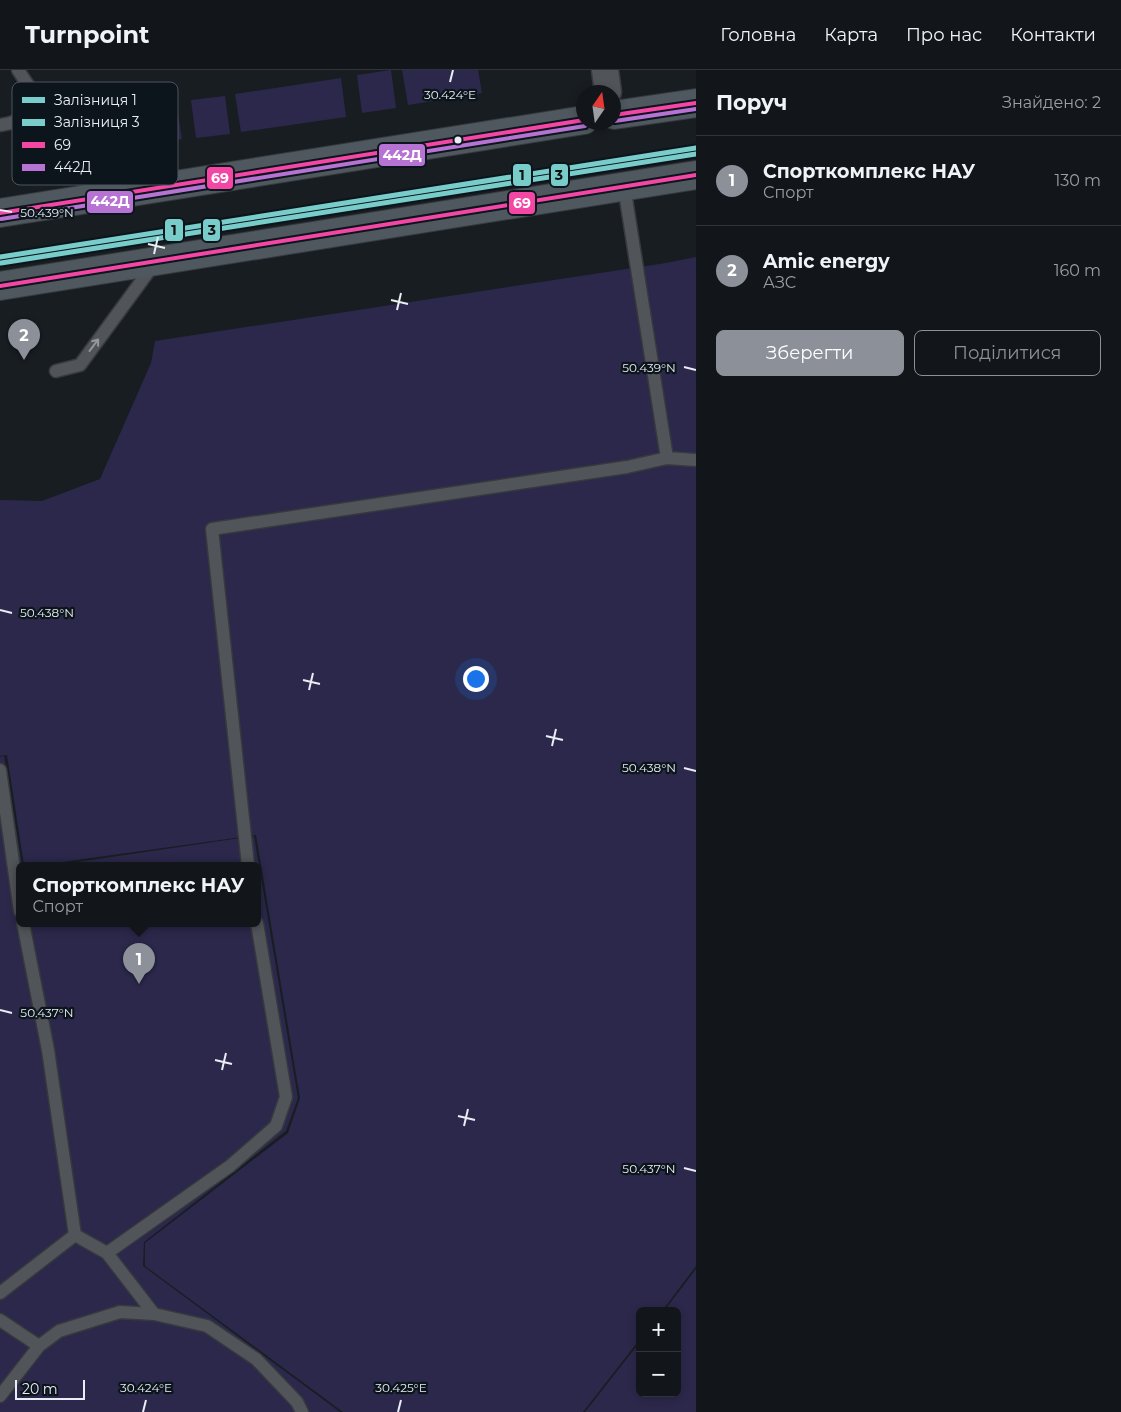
<!DOCTYPE html>
<html lang="uk">
<meta charset="utf-8">
<style>
body{margin:0;font-family:Montserrat,sans-serif;background:#1f2327;color:#f1f3f6}
.controls{position:absolute;right:15px;bottom:15px;display:grid;overflow:hidden;border-radius:8px;box-shadow:0 2px 8px #0003}
.controls button{width:45px;height:45px;display:grid;place-items:center;padding:0;border:0;border-bottom:1px solid #313539;background:#12161a;color:#f1f3f6;font:25px sans-serif}
.compass{position:absolute;left:576px;top:15px;width:45px;height:45px;border-radius:50%;background:#12161a;box-shadow:0 2px 8px #0003;rotate:13deg}
.scale{position:absolute;left:15px;bottom:12px;width:70px;box-sizing:border-box;padding-left:5px;border:2px solid #e9eef4;border-top:0;font-size:14px;line-height:18px;white-space:nowrap;color:#e9eef4;-webkit-text-stroke:4px #0c141c;paint-order:stroke}
.you{position:absolute;left:475px;top:608px;width:18px;height:18px;margin:-12px;border:4px solid #fff;border-radius:50%;background:#1a73e8;box-shadow:0 0 0 8px #1a73e833}
.badge{display:grid;place-items:center;width:32px;height:32px;border-radius:50%;background:#8c9099;color:#fff;font-size:16px;font-weight:700}
.pin{position:absolute;translate:-50% -41px;filter:drop-shadow(0 1px 2px #0008)}
.pin::after{content:'';position:absolute;top:26px;width:18px;height:15px;background:inherit;clip-path:polygon(0 0,100% 0,50% 100%)}
.popup{position:absolute;left:16px;top:792px;width:245px;height:65px;box-sizing:border-box;display:grid;place-content:center;border-radius:8px;background:#12161a;filter:drop-shadow(0 1px 4px #0005);font-size:16px;white-space:nowrap;color:#9c9fa2}
.popup b{font-size:19px;color:#f1f3f6}
.popup::after{content:'';position:absolute;left:50%;top:100%;margin-left:-10px;border:10px solid transparent;border-top-color:#12161a}
.list{margin:0;padding:0;list-style:none}
h2{display:flex;justify-content:space-between;align-items:center;height:65px;margin:0;padding:0 20px;font-size:21px}
h2 small{font-size:16px;font-weight:400;color:#9c9fa2}
.list li{display:grid;grid-template-columns:32px 1fr auto;gap:15px;align-items:center;box-sizing:border-box;height:90px;padding:0 20px;border-top:1px solid #313539}
.list b{display:block;font-size:19px;white-space:nowrap}
.list p{margin:0;font-size:16px;white-space:nowrap;color:#9c9fa2}
.list em{font-size:16px;font-style:normal;color:#9c9fa2}
.actions{display:flex;gap:10px;padding:15px 20px}
.actions a{flex:1;padding:11px 0;border:1px solid #8c9099;border-radius:8px;text-align:center;font-size:18px;color:#8c9099}
.actions .main{background:#8c9099;color:#fff}
.map{position:relative;flex:none;width:696px;height:1342px;overflow:hidden}
header{display:flex;align-items:center;gap:30px;box-sizing:border-box;height:70px;padding:0 25px;background:#12161a;border-bottom:1px solid #313539}
header strong{font-size:24px}
nav{display:flex;gap:28px;margin-inline-start:auto;font-size:18px}
main{display:flex}
aside{flex:1;background:#12161a}
.map>svg:first-child{display:block}
.green{fill:#2b284b}
.lines{fill:none;stroke-linecap:round;stroke-linejoin:round}
.service-casing{stroke:#36393d;stroke-width:15}
.minor-casing{stroke:#36393d;stroke-width:29}
.primary-casing{stroke:#36393d;stroke-width:30}
.service{stroke:#515458;stroke-width:12}
.minor{stroke:#515458;stroke-width:26}
.primary{stroke:#4e585e;stroke-width:28}
.bus-1-casing{stroke:#0c141c;stroke-width:8}
.bus-2-casing{stroke:#0c141c;stroke-width:8}
.bus-1{stroke:#f346a5;stroke-width:4}
.bus-2{stroke:#b673d3;stroke-width:4}
.rail-1-casing{stroke:#0c141c;stroke-width:9}
.rail-2-casing{stroke:#0c141c;stroke-width:9}
.rail-1{stroke:#78ccc9;stroke-width:5}
.rail-2{stroke:#78ccc9;stroke-width:5}
.oneway{stroke:#95999e}
.ticks{fill:none;stroke:#e9eef4;stroke-width:2}
.bus-dot{fill:#e9eef4;stroke:#0c141c;stroke-width:2}
.key{fill:#0c141c;stroke:#4e555d;stroke-width:1}
.key-label{font-size:14px;fill:#e9eef4}
.ticks-label{font-size:12px;text-anchor:middle;fill:#e9eef4;stroke:#0c141c;stroke-width:4.5;stroke-linejoin:round;paint-order:stroke}
.line-badge{stroke:#0c141c;stroke-width:2}
.badge-label{font-size:14px;text-anchor:middle;font-weight:bold;fill:#fff}
.pale-badge-label{font-size:14px;text-anchor:middle;font-weight:bold;fill:#111}
</style>
<header>
<strong>Turnpoint</strong>
<nav><a>Головна</a><a>Карта</a><a>Про нас</a><a>Контакти</a></nav>
</header>
<main>
<div class="map">
<svg width="696" height="1342" viewBox="0 0 696 1342">
<rect width="100%" height="100%" fill="#181d22"/>
<path class="green" d="M 391,0 L 396,38 L 362,43 L 357,5 Z
M 402,0 L 478,0 L 482,23 L 408,35 Z
M 341,8 L 346,47 L 241,62 L 235,24 Z
M 225,26 L 230,64 L 196,68 L 191,30 Z
M 176,32 L 182,69 L 121,79 L 115,41 Z
M 52,49 L 58,51 L 60,66 L 103,59 L 106,81 L 38,91 L 34,65 Z
M 696,187 L 696,1196 L 662,1241 L 640,1241 L 640,1269 L 583,1342 L 343,1342 L 145,1196 L 145,1173 L 288,1063 L 300,1028 L 256,765 L 41,795 L 24,795 L 7,685 L 0,686 L 0,430 L 42,431 L 100,409 L 151,293 L 155,271 L 666,193 Z
M 4,686 L 22,795 L 20,795 L 20,853 L 258,853 L 258,795 L 57,795 L 254,766 L 298,1028 L 286,1061 L 144,1172 L 143,1196 L 340,1342 L 0,1342 L 0,687 Z
M 696,1199 L 696,1342 L 585,1342 L 640,1272 L 640,1323 L 677,1323 L 677,1241 L 664,1241 Z"/>
<g class="lines">
<g class="service-casing">
<path id="service" d="M 0,55 C 26,51 28,46 32,21 L 18,0
M 624,116 L 667,388 L 696,390
M 56,301 L 80,295 L 154,194
M 0,700 L 20,841
M 248,795 L 212,459 L 627,397 L 667,388
M 23,853 L 48,980 L 75,1165 L 107,1183 L 230,1096 L 276,1056 L 286,1027 L 257,853
M 107,1183 L 154,1244
M 0,1223 L 75,1165
M 0,1250 L 39,1276
M 0,1326 L 39,1276 L 59,1261 L 120,1242 L 154,1244 L 207,1256 L 256,1289 L 297,1332 L 302,1342"/>
</g>
<g class="minor-casing">
<path id="minor" d="M 605,0 L 608,22"/>
</g>
<g class="primary-casing">
<path id="primary" d="M 614,45 L 696,33
M 0,143 L 584,50
M 0,216 L 696,105"/>
</g>
<use href="#service" class="service"/>
<use href="#minor" class="minor"/>
<use href="#primary" class="primary"/>
<g class="bus-1-casing">
<path id="bus-1" d="M 614,45 L 696,33
M 0,143 L 584,50
M 0,216 L 696,105"/>
</g>
<g class="bus-2-casing">
<path id="bus-2" d="M 615,51 L 696,39
M 1,149 L 585,56"/>
</g>
<use href="#bus-1" class="bus-1"/>
<use href="#bus-2" class="bus-2"/>
<g class="rail-1-casing">
<path id="rail-1" d="M 0,187 L 696,78"/>
</g>
<g class="rail-2-casing">
<path id="rail-2" d="M 1,193 L 696,84"/>
</g>
<use href="#rail-1" class="rail-1"/>
<use href="#rail-2" class="rail-2"/>
</g>
<defs><path id="oneway-shaft" d="M-6 0H5M1.5-3L5.5 0L1.5 3" fill="none" stroke-width="1.6" stroke-linecap="round" stroke-linejoin="round" transform="scale(1.25)"/></defs>
<use class="oneway" href="#oneway-shaft" transform="translate(94 275) rotate(-53)"/>
<path class="ticks" d="M 450,12 L 453,0M 0,140 L 12,142M 148,174 L 165,178M 154,184 L 158,167M 391,230 L 408,234M 397,240 L 401,223M 684,297 L 696,300M 0,540 L 12,543M 303,610 L 320,614M 309,620 L 313,603M 546,666 L 563,670M 552,676 L 556,659M 684,698 L 696,701M 0,940 L 12,943M 215,990 L 232,994M 222,1000 L 226,983M 458,1046 L 475,1050M 464,1056 L 468,1039M 684,1098 L 696,1101M 143,1342 L 146,1330M 398,1342 L 401,1330"/>
<circle class="bus-dot" cx="458" cy="70" r="4.5"/>
<rect x="12" y="12" width="166" height="103" rx="8" class="key"/>
<rect x="22" y="27" width="23" height="6" fill="#78ccc9"/>
<rect x="22" y="49" width="23" height="7" fill="#78ccc9"/>
<rect x="22" y="72" width="23" height="6" fill="#f346a5"/>
<rect x="22" y="94" width="23" height="7" fill="#b673d3"/>
<g class="key-label">
<text x="54" y="35">Залізниця 1</text>
<text x="54" y="57">Залізниця 3</text>
<text x="54" y="80">69</text>
<text x="54" y="102">442Д</text>
</g>
<g class="ticks-label">
<text x="450" y="29">30.424°E</text>
<text x="47" y="147">50.439°N</text>
<text x="649" y="302">50.439°N</text>
<text x="47" y="547">50.438°N</text>
<text x="649" y="702">50.438°N</text>
<text x="47" y="947">50.437°N</text>
<text x="649" y="1103">50.437°N</text>
<text x="146" y="1322">30.424°E</text>
<text x="401" y="1322">30.425°E</text>
</g>
<g class="line-badge">
<rect x="378" y="73" width="48" height="24" rx="5" fill="#b673d3"/>
<rect x="512" y="93" width="20" height="24" rx="5" fill="#78ccc9"/>
<rect x="550" y="93" width="19" height="24" rx="5" fill="#78ccc9"/>
<rect x="206" y="96" width="28" height="24" rx="5" fill="#f346a5"/>
<rect x="86" y="120" width="48" height="24" rx="5" fill="#b673d3"/>
<rect x="508" y="121" width="28" height="24" rx="5" fill="#f346a5"/>
<rect x="164" y="148" width="20" height="24" rx="5" fill="#78ccc9"/>
<rect x="202" y="148" width="19" height="24" rx="5" fill="#78ccc9"/>
</g>
<g class="badge-label">
<text x="402" y="90">442Д</text>
<text x="220" y="113">69</text>
<text x="110" y="136">442Д</text>
<text x="522" y="138">69</text>
</g>
<g class="pale-badge-label">
<text x="522" y="110">1</text>
<text x="559" y="110">3</text>
<text x="174" y="165">1</text>
<text x="212" y="165">3</text>
</g>
</svg>
<div class="controls">
<button>+</button>
<button>−</button>
</div>
<svg class="compass" viewBox="-18 -18 36 36"><path d="M0-13l5 13h-10z" fill="#e53935"/><path d="M0 13l5-13h-10z" fill="#9c9fa2"/></svg>
<div class="scale">20 m</div>
<div class="you"></div>
<div class="pin badge" style="left:139px;top:914px">1</div>
<div class="popup"><b>Спорткомплекс НАУ</b>Спорт</div>
<div class="pin badge" style="left:24px;top:290px">2</div>
</div>
<aside>
<h2>Поруч<small>Знайдено: 2</small></h2>
<ul class="list">
<li><span class="badge">1</span><div><b>Спорткомплекс НАУ</b><p>Спорт</p></div><em>130 m</em></li>
<li><span class="badge">2</span><div><b>Amic energy</b><p>АЗС</p></div><em>160 m</em></li>
</ul>
<div class="actions"><a class="main">Зберегти</a><a>Поділитися</a></div>
</aside>
</main>
